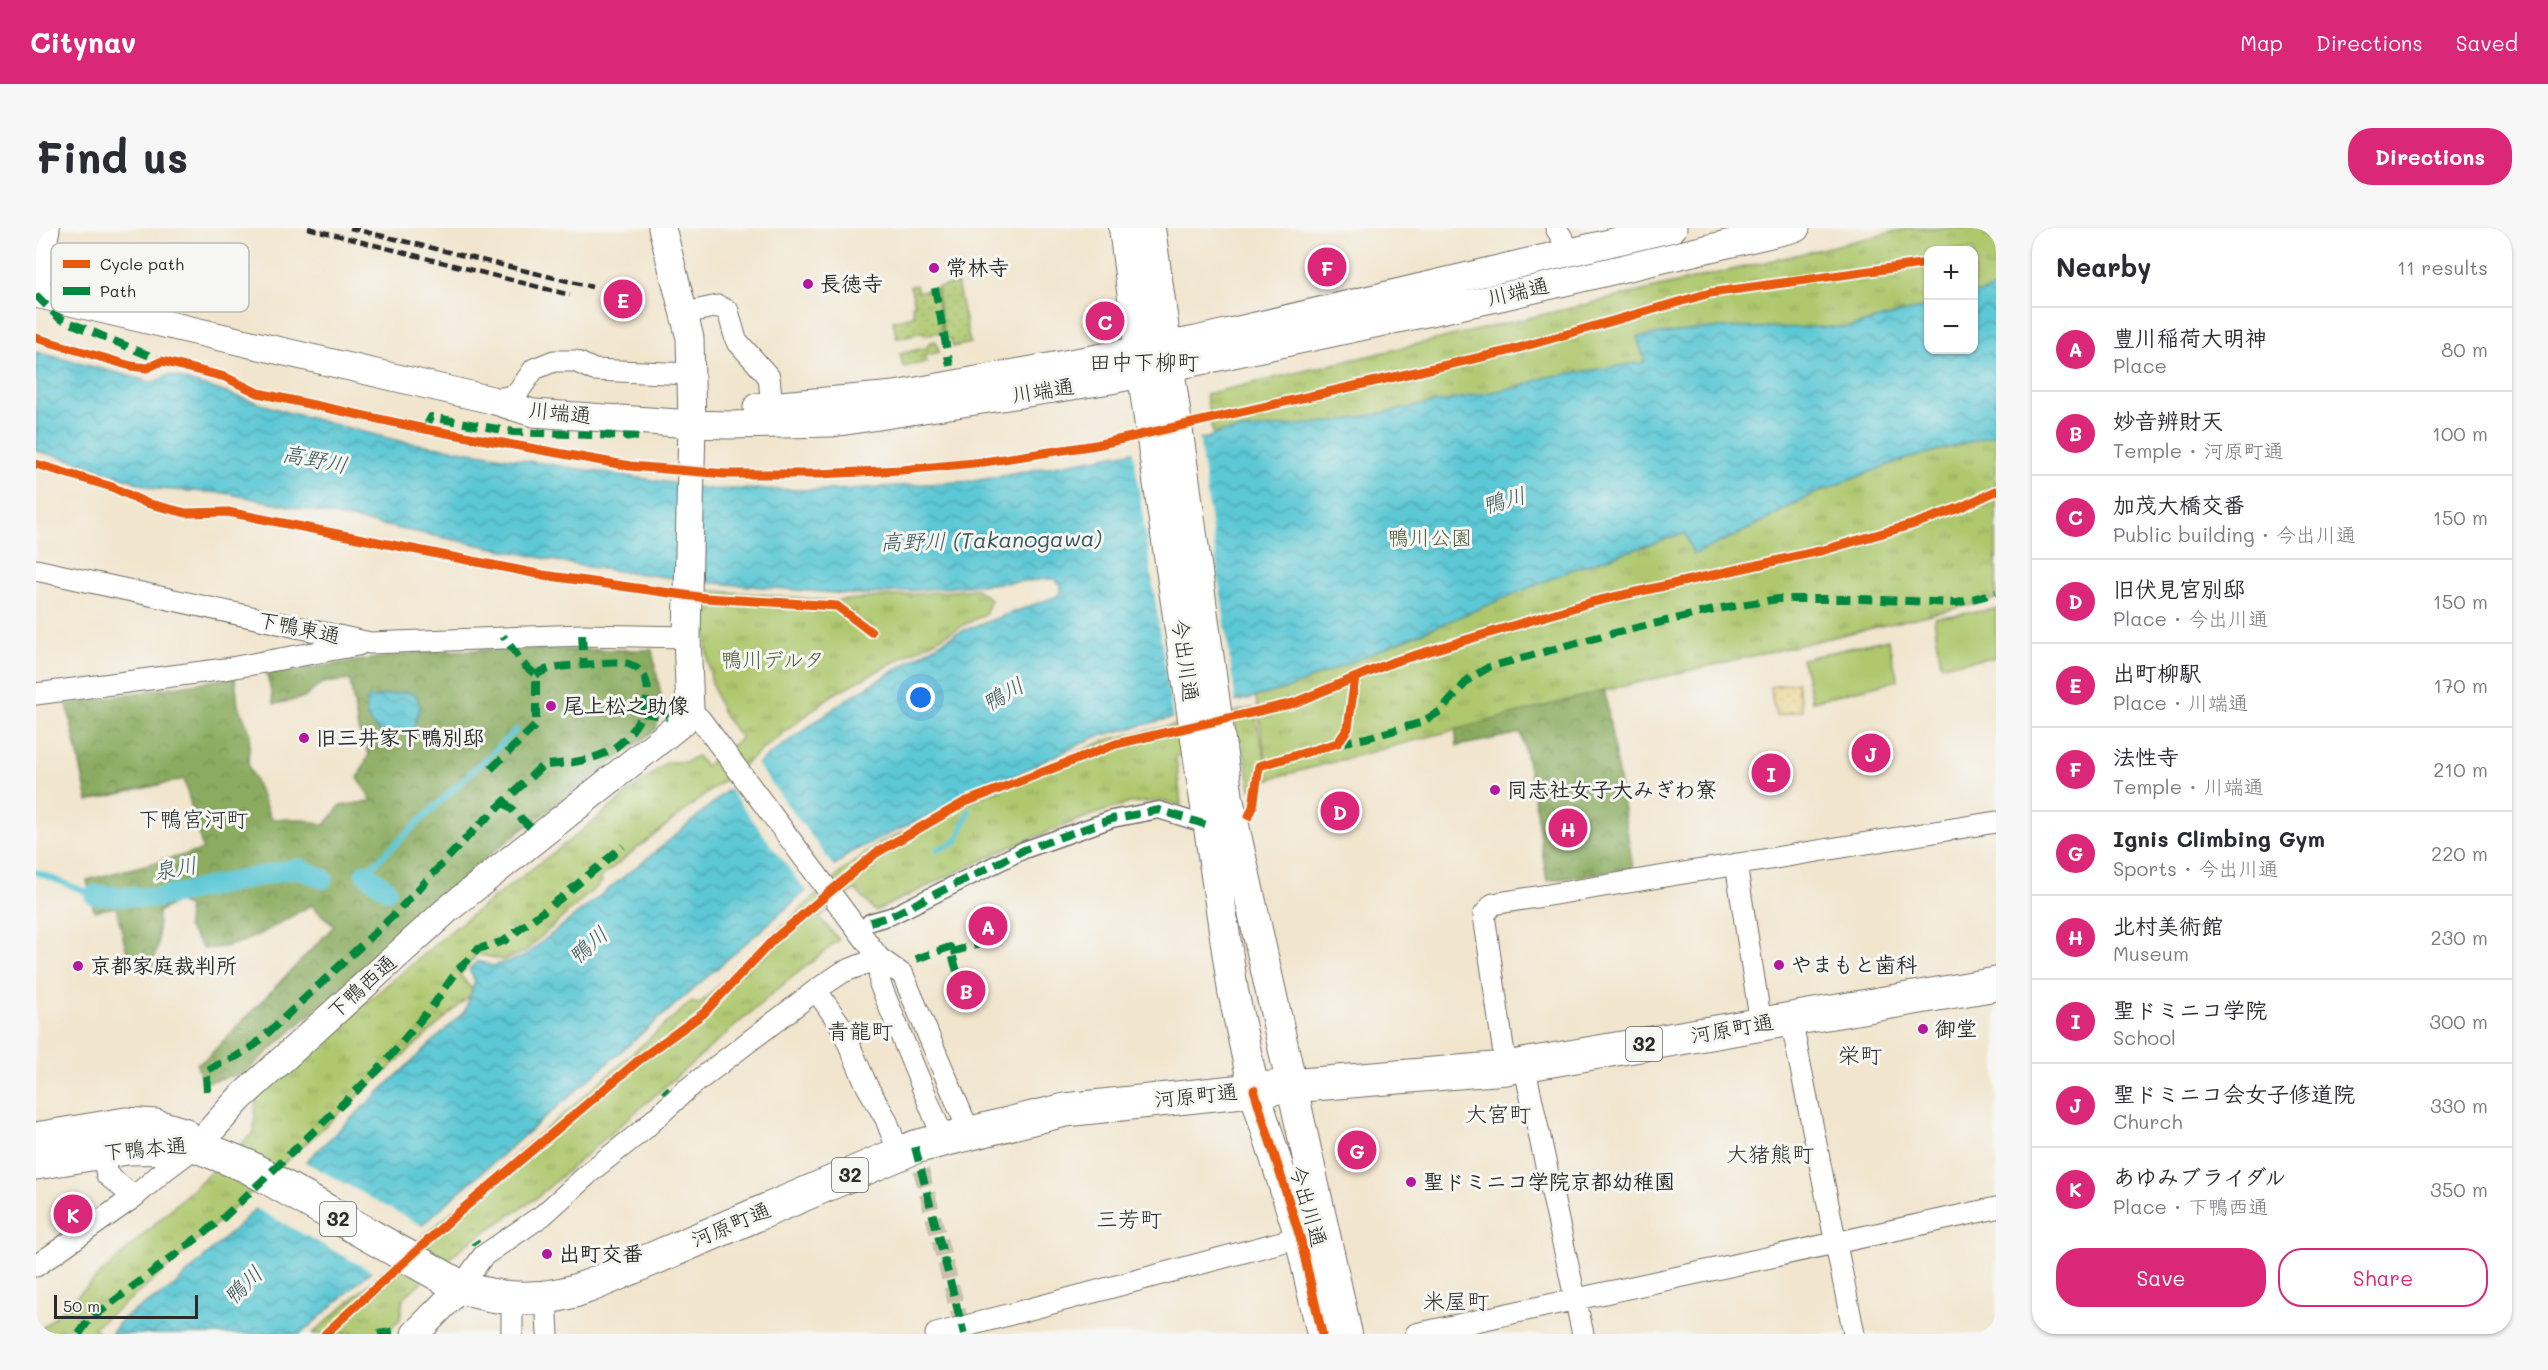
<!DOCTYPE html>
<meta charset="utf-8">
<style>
body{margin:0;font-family:Mali,"Klee One",sans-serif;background:#f7f7f7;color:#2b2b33}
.controls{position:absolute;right:18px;top:18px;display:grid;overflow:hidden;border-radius:12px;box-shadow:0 2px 4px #0004}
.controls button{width:54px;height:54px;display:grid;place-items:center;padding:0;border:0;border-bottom:2px solid #e1e1e2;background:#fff;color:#2b2b33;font:30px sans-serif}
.scale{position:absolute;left:18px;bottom:15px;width:144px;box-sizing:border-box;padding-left:6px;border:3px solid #2b2b2b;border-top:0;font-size:16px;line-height:21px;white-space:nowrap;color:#2b2b2b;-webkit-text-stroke:4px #f6f6f2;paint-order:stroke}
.you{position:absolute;left:885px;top:470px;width:21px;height:21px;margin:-15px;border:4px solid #fff;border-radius:50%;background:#1a73e8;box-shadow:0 0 0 9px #1a73e833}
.badge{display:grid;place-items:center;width:39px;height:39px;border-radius:50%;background:#db2777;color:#fff;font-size:20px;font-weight:700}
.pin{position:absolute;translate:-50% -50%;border:3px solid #fff;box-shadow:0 2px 6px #0006}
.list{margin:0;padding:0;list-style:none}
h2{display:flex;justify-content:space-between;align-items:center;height:78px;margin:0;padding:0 24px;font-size:26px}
h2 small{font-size:20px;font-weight:400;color:#7c7c81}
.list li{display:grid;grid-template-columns:39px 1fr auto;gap:18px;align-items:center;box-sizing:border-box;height:84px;padding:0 24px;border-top:2px solid #e1e1e2}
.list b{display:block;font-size:22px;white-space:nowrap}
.list p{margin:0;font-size:20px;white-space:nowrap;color:#7c7c81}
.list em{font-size:20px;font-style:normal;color:#7c7c81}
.actions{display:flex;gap:12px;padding:18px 24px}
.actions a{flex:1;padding:14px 0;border:2px solid #db2777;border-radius:24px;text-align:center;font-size:21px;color:#db2777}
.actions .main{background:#db2777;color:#fff}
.map{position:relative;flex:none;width:1960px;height:1106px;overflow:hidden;border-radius:24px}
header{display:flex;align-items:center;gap:36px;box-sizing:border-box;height:84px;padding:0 30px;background:#db2777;color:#fff}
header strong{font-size:28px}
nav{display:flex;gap:33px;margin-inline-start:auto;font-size:21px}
.intro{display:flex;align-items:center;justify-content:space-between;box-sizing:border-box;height:144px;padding:0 36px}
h1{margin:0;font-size:42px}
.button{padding:15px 27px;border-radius:24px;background:#db2777;color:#fff;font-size:21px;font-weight:700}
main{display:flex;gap:36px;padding:0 36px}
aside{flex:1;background:#fff;border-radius:24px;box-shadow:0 2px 4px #0004}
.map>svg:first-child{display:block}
.grass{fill:#afc86e;stroke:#6d7a4c;stroke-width:1.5}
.forest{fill:url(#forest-crowns);stroke:#5b6c46;stroke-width:1.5}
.sand{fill:url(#sand-dots);stroke:#8c8264;stroke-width:1.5}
.park{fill:url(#park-tufts);stroke:#6d7a4c;stroke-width:1.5;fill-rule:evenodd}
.garden{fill:url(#garden-dots);stroke:#6d7a4c;stroke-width:1.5}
.water{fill:url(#water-waves);stroke:#447a80;stroke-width:1.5}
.pier{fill:#f1e5cd}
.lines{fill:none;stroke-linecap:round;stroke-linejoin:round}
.stream{stroke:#5cc8d5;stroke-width:6}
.canal{stroke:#5cc8d5;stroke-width:20}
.pedestrian-tunnel{stroke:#c9c0ad;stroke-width:16;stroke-dasharray:16 8;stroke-linecap:butt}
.pedestrian-casing{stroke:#706c64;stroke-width:19}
.minor-casing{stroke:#706c64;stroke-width:23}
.tertiary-casing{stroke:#706c64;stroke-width:29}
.secondary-casing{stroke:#706c64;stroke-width:32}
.primary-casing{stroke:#706c64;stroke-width:35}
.pedestrian{stroke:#fff;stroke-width:16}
.minor{stroke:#fff;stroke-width:21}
.tertiary{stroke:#fff;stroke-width:27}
.secondary{stroke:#fff;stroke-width:30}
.primary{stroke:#fff;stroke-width:33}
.rail{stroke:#2b2b2b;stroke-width:4.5;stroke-dasharray:9 4.5;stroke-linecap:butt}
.quiet{stroke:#00873e;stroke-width:8;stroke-dasharray:15 8;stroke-linecap:butt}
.cycleway-casing{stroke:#f6f6f2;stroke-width:13}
.cycleway{stroke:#e8590c;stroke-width:9}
.poi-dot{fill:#b5179e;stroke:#f6f6f2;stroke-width:2}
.labels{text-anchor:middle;stroke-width:6;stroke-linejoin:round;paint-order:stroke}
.shield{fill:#f6f6f2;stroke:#686867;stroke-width:1.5}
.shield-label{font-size:20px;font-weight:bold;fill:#2b2b2b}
.poi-label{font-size:21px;font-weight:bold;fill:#2b2b2b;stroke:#f6f6f2;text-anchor:start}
.street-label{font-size:21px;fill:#2b2b2b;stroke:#f6f6f2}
.park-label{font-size:21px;fill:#535a3f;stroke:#f6f6f2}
.neighbourhood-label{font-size:22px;fill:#2b2b2b;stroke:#f6f6f2}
.water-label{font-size:22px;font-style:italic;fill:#3a5a5e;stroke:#f6f6f2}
.key{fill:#f6f6f2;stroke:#b9b9b6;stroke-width:1.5}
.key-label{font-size:16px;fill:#2b2b2b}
</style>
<header>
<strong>Citynav</strong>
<nav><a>Map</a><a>Directions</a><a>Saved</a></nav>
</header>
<div class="intro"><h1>Find us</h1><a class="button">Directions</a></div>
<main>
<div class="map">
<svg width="1960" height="1106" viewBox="0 0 1960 1106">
<defs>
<pattern id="forest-crowns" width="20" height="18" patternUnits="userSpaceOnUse" patternTransform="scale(1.5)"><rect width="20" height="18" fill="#8bac61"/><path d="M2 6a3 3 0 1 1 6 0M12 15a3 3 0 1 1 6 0" fill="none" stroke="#728c50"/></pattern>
<pattern id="sand-dots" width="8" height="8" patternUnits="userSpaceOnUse" patternTransform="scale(1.5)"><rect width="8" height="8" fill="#eeda9e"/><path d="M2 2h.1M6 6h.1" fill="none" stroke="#cb8" stroke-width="1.8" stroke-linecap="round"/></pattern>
<pattern id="park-tufts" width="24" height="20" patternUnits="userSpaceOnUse" patternTransform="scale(1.5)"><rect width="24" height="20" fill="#afc86e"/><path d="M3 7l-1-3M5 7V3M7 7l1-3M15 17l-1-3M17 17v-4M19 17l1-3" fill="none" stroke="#8fa35b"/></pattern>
<pattern id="garden-dots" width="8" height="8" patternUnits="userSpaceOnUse" patternTransform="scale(1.5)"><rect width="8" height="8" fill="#afc86e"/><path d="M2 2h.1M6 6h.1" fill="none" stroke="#8fa35b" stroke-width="1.8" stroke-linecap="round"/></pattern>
<pattern id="water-waves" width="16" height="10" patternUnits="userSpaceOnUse" patternTransform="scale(1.5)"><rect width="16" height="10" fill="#5cc8d5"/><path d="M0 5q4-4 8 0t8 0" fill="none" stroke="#4ca3ad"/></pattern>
</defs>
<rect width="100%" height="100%" fill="#f6f6f2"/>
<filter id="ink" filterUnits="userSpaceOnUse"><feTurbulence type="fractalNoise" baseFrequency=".0167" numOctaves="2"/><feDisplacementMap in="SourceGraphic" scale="12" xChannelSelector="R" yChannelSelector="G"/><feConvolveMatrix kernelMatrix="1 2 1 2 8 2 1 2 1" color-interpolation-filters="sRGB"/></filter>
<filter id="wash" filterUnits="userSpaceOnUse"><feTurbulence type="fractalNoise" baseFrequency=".008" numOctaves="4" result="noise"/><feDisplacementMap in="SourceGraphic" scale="24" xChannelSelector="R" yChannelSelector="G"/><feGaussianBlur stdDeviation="1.35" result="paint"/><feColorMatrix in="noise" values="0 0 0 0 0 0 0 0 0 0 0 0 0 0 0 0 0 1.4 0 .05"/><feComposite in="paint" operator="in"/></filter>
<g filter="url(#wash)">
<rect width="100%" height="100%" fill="#f1e5cd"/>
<path class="grass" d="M 1960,381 L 1960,429 L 1905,437 L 1898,390 Z
M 1852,411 L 1862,452 L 1776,473 L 1766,431 Z"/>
<path class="forest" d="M 466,421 L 616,422 L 626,473 L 620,501 L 457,624 L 208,845 L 166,855 L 161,836 L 171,830 L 298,698 L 275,677 C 242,695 205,723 167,720 L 151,699 L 152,680 L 141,673 L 122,684 L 122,717 L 116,738 L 94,737 L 80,679 L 58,683 L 51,652 L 167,622 L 148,551 L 52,573 L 31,476 L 199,449 L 202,477 L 214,504 L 212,536 L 235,591 L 264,591 L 289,597 L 304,578 L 336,573 L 322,550 L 333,526 L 322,501 L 314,452 L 286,455 L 268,470 L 238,476 L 231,446 L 385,424 Z
M 1567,452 L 1597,640 L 1511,653 L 1495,550 L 1485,505 L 1421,518 L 1418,488 Z"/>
<path class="sand" d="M 1761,454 L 1766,482 L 1740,488 L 1734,459 Z"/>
<path class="park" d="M 1874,0 L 1960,0 L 1960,371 L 1566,463 L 1233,551 L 1215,561 L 1206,512 L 1140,528 L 1145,577 L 1127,573 L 1094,575 L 1053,588 L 974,619 L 839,683 L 819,661 L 784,690 L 803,712 L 744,759 L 499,971 L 430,1016 L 367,1070 L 364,1091 L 350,1106 L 276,1106 L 655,774 L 663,776 L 806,643 L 844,615 L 1070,512 L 1217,480 L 1231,537 L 1170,166 ZM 1892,22 L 1938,22 L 1938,122 L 1892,122 Z
M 940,361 L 955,371 L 949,386 L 796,467 L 565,649 L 566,654 L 488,724 L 467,732 L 441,726 L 424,747 L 438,764 L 110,1059 L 58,1099 L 65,1106 L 0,1106 L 218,904 L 220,868 L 421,698 L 538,609 L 631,534 L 650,534 L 661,528 L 669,538 L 705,510 C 701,504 695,498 691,492 C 668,454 669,404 670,362 L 798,373 Z"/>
<path class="garden" d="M 921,55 L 934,115 L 917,119 L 914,110 L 909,111 L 900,60 Z
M 880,57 L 882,64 L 899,60 L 906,104 L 889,107 L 888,104 L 861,110 L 857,93 L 878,88 L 876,77 L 879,76 L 874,58 Z
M 900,113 L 903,124 L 888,128 L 890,134 L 867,139 L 864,126 L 892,119 L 894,114 Z"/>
<path class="water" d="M 1960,60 L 1960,207 L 1863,233 L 1775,267 L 1713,301 L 1657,327 L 1649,305 L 1538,341 L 1251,461 L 1059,509 L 815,624 L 423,964 L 265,1106 L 75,1106 L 88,1089 L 136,1060 L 429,783 L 439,753 L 433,741 L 442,733 L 457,738 L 487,729 L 629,616 L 728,531 L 808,473 L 921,405 L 1021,368 L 1025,364 L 1025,357 L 1019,351 L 1014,351 L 823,367 L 677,355 L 551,339 L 189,265 L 120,261 L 41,233 L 0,223 L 0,124 L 116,154 L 134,147 L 251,184 L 363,213 L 674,261 L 800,262 L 938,253 L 1171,210 L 1185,204 L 1304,193 L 1482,159 L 1511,149 L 1609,134 L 1601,109 L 1675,100 L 1813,99 L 1892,78 L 1892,122 L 1938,122 L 1938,66 Z
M 371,464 L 380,467 L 384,478 L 377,503 L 349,508 C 334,495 326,492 332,470 Z"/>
<path class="pier" d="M 1163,209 L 1200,477 L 1137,493 L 1097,221 Z
M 719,534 L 800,641 L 772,666 L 691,558 Z
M 266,932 L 388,999 L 337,1044 L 217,979 Z"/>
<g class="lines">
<path class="stream" d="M 901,622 L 921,613 L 933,583
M 0,644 L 58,667
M 329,645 L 480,502"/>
<path class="canal" d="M 329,645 L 351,662
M 58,667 L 120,670 L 262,640 L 287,651"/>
</g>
</g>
<g filter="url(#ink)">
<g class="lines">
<path class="pedestrian-tunnel" d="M 879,919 L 928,1106"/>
<g class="pedestrian-casing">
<path id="pedestrian" d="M 834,694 L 855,688 L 988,622 L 1076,591 L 1123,582 L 1174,598"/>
</g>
<g class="minor-casing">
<path id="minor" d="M 1520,0 L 1534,23
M 649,85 L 682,78 L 692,83 L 700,112 L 733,149 L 736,179
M 456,172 L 480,167 L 498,141 L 518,133 L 539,133 L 558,142 L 654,146
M 0,342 L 334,415 L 546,407 L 651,409
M 0,466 L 189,441 L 322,417
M 654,482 L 664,491 L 843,730 L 867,747 L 934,906
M 1700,636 L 1725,796
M 843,730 L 844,756 L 908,912
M 780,762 L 805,798 L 831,858 L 850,891 L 863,926
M 1755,791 L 1818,1106
M 1488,837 L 1547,1106
M 1470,840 L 1448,687 L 1457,676 L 1960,594
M 66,924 L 71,947 L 98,969
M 0,1038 L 98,969 L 129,942 L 161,918
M 425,1059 L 447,1028 L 507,987 L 560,939 L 607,902 L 650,862 L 780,762 L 807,744 L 843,730
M 510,1070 L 512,1106
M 476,1106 L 476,1071
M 900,1106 L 1264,1009
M 1380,1106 L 1960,980"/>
</g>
<g class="tertiary-casing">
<path id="tertiary" d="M 0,59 L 10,0
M 0,66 L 456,172 L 497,185 L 656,196 L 692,197 L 797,195 L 1075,152 L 1460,70 L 1760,0
M 721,179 L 859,167 L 1160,112 L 1637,0
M 161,918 L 203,871 L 411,682 L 647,494 L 654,482 L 651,409 L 656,196 L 654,110 L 626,0
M 379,1106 L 425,1059"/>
</g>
<g class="secondary-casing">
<path id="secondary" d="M 1088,0 L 1110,170 L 1197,763 L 1218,862 L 1264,1009 L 1286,1106
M 1114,0 L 1192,571 L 1311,1106"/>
</g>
<g class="primary-casing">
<path id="primary" d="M 0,911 L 90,896 L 120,898 L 147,906 L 161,918 L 211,938 L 425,1059 C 468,1074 510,1075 553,1058 L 879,919 L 1029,882 L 1254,858 L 1470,840 L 1960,756
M 0,935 L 91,920 L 145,919"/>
</g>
<use href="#pedestrian" class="pedestrian"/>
<use href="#minor" class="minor"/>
<use href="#tertiary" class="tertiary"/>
<use href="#secondary" class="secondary"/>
<use href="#primary" class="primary"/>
<path class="rail" d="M 272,0 L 534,67
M 314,0 L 556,59"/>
<path class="quiet" d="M 899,60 L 914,138
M 0,67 L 23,90 L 126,133
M 389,201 L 395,189 L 478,204 L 608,209
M 546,407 L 548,437
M 607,485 L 632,489
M 1302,515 L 1330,510 L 1384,495 L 1405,483 L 1433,451 L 1453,439 L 1570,407 L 1686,380 L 1742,371 L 1824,371 L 1921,375 L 1960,365
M 455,541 L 500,497 L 500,447 L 489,438 L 467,408
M 467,573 L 494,599
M 834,694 L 855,688 L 988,622 L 1076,591 L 1123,582 L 1174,598
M 915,724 L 948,715 L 952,705
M 880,731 L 914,719 L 922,747
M 628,861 L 631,864
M 171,863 L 170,842 L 201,828 L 220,816 L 360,685 L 438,602 L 507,537 C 529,536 559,533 578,520 C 601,505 631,454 595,437 C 584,432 561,436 549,437 C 534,438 512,438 500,447
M 879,919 L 928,1106
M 439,1013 L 441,1016
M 43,1106 L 53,1092 L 185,992 L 344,840 L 398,776 L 421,743 L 442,721 L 468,713 L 525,670 L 587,618
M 342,1106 L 359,1103"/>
<g class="cycleway-casing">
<path id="cycleway" d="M 0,110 L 95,138 L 111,140 L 126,133 L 189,149 L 222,165 L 389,201 L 594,238 L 690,246 L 781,246 L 866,242 L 948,234 L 1060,217 L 1472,123 L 1674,65 L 1892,35
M 0,236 L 76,259 L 110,275 L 150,285 L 192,284 L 507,347 L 670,370 L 801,378 L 835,404
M 1213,588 L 1217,579 L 1223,538 L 1302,515 L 1312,500 L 1319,450
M 1218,862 L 1264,1009 L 1286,1106
M 289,1106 L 422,985 L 603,832 L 668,785 L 737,712 L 840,625 L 929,574 L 1080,516 L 1258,475 L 1357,434 L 1556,374 L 1788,322 L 1878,296 L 1923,280 L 1960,263"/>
</g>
<use href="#cycleway" class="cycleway"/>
</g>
</g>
<g class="poi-dot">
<circle cx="898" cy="40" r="6"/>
<circle cx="772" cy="56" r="6"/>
<circle cx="515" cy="478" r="6"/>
<circle cx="268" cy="510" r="6"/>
<circle cx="1459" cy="562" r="6"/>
<circle cx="1743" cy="737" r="6"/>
<circle cx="42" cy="738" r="6"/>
<circle cx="1887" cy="801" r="6"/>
<circle cx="1375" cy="954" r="6"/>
<circle cx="511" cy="1026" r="6"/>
</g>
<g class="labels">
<g class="shield">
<rect x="1590" y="799" width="36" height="34" rx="4.5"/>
<rect x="796" y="930" width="36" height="34" rx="4.5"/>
<rect x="284" y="974" width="36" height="34" rx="4.5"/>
</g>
<g class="shield-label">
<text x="1608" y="823">32</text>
<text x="814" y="954">32</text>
<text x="302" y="998">32</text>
</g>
<g class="poi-label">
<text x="910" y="47">常林寺</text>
<text x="784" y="63">長徳寺</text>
<text x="527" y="485">尾上松之助像</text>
<text x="280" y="517">旧三井家下鴨別邸</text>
<text x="1471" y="569">同志社女子大みぎわ寮</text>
<text x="1755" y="744">やまもと歯科</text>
<text x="54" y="745">京都家庭裁判所</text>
<text x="1899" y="808">御堂</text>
<text x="1387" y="961">聖ドミニコ学院京都幼稚園</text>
<text x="523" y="1033">出町交番</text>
</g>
<g class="street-label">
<text transform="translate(1482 64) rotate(-13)" y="7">川端通</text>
<text transform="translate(1007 163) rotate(-9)" y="7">川端通</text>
<text transform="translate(524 185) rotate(6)" y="7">川端通</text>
<text transform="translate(263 400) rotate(12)" y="7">下鴨東通</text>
<text transform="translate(1149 432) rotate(82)" y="7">今出川通</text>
<text transform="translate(326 759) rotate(-42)" y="7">下鴨西通</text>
<text transform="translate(1696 801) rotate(-10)" y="7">河原町通</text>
<text transform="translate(1160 868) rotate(-6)" y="7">河原町通</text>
<text transform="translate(109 921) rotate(-5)" y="7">下鴨本通</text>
<text transform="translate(1272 978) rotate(74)" y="7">今出川通</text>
<text transform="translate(695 997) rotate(-23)" y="7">河原町通</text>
</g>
<g class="park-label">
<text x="1394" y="317">鴨川公園</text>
<text x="737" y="439">鴨川デルタ</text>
</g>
<g class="neighbourhood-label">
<text x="1108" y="142">田中下柳町</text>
<text x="157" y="599">下鴨宮河町</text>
<text x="824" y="811">青龍町</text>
<text x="1824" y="835">栄町</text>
<text x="1462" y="894">大宮町</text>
<text x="1734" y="934">大猪熊町</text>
<text x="1093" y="999">三芳町</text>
<text x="1420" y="1081">米屋町</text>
</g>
<g class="water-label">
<text transform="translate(279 231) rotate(11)" y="8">高野川</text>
<text transform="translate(1468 272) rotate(-16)" y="8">鴨川</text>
<text transform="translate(955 312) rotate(-1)" y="8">高野川 (Takanogawa)</text>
<text transform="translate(967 466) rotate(-30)" y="8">鴨川</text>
<text transform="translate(139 640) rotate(-10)" y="8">泉川</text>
<text transform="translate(552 717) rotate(-41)" y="8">鴨川</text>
<text transform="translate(207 1057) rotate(-44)" y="8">鴨川</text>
</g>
</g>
<rect x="15" y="15" width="198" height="69" rx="9" class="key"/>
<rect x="27" y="32" width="27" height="8" fill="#e8590c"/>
<rect x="27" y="59" width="27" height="8" fill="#00873e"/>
<g class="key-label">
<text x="64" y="42">Cycle path</text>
<text x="64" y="69">Path</text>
</g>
</svg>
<div class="controls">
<button>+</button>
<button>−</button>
</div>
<div class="scale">50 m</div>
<div class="you"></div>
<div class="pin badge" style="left:952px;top:698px">A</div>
<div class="pin badge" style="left:930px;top:762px">B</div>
<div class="pin badge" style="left:1069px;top:93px">C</div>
<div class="pin badge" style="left:1304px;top:583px">D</div>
<div class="pin badge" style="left:587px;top:71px">E</div>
<div class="pin badge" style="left:1291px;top:39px">F</div>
<div class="pin badge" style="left:1321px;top:922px">G</div>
<div class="pin badge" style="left:1532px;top:600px">H</div>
<div class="pin badge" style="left:1735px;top:545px">I</div>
<div class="pin badge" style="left:1835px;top:525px">J</div>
<div class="pin badge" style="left:37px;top:986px">K</div>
</div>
<aside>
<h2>Nearby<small>11 results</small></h2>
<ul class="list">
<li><span class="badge">A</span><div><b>豊川稲荷大明神</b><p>Place</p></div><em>80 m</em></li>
<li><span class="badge">B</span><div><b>妙音辨財天</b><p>Temple · 河原町通</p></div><em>100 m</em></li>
<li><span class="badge">C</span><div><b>加茂大橋交番</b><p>Public building · 今出川通</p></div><em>150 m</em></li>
<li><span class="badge">D</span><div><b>旧伏見宮別邸</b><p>Place · 今出川通</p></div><em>150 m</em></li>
<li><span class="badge">E</span><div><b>出町柳駅</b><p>Place · 川端通</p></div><em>170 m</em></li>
<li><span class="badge">F</span><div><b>法性寺</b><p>Temple · 川端通</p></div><em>210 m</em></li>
<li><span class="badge">G</span><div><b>Ignis Climbing Gym</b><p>Sports · 今出川通</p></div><em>220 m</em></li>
<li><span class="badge">H</span><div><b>北村美術館</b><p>Museum</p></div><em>230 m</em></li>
<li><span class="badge">I</span><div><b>聖ドミニコ学院</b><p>School</p></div><em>300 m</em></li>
<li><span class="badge">J</span><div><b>聖ドミニコ会女子修道院</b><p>Church</p></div><em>330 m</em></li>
<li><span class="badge">K</span><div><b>あゆみブライダル</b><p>Place · 下鴨西通</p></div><em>350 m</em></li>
</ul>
<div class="actions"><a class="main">Save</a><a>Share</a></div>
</aside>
</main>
